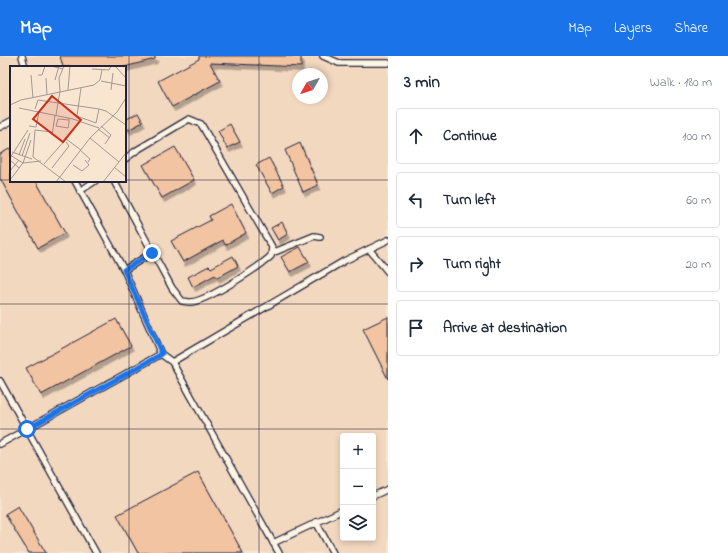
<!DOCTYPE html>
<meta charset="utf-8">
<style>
body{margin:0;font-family:"Indie Flower",sans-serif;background:#f6f6f7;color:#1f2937}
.controls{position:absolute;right:12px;bottom:12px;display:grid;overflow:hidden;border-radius:4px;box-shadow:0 2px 6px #0003}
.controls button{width:36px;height:36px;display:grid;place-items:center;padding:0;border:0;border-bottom:1px solid #e0e1e3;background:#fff;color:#1f2937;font:20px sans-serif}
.compass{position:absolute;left:292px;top:12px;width:36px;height:36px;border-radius:50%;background:#fff;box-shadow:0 2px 6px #0003;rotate:231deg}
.stop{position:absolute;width:12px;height:12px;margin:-9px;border:3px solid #1a73e8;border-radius:50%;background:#fff}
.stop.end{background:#1a73e8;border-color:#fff;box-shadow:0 1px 4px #0008}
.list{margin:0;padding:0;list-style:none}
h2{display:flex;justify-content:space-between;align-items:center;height:52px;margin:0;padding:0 16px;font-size:17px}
h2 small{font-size:13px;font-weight:400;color:#747a83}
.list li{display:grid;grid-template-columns:26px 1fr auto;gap:12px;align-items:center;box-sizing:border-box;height:56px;margin:0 8px 8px;padding:0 8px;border:1px solid #e0e1e3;border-radius:4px}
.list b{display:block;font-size:15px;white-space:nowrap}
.list em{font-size:13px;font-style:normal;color:#747a83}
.icon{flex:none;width:22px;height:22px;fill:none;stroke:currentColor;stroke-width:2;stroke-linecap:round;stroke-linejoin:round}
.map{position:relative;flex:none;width:388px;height:497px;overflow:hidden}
header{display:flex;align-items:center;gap:24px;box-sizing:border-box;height:56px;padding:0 20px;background:#1a73e8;color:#fff}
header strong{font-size:19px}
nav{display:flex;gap:22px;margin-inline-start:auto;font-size:14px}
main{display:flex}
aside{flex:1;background:#fff}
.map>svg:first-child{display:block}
.built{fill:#f3d8c0;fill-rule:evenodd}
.building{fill:#f2c4a2;stroke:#22223b;filter:url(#shadow)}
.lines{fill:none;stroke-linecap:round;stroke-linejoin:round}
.lane-casing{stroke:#22223b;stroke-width:8}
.lane{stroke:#fcf5e5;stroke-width:5.5}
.route{stroke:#1a73e8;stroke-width:5}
.grid{fill:none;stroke:#22223b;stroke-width:1;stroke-opacity:0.55}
.inset-road{fill:none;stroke:#a39895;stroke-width:1}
.view{fill:#c8321e;fill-opacity:0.15;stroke:#c8321e;stroke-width:2}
.inset-edge{fill:none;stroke:#22223b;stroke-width:2}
</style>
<header>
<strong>Map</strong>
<nav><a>Map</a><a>Layers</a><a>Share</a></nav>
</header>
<main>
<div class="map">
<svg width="388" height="497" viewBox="0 0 388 497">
<defs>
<filter id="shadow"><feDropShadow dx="2.5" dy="4.5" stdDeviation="0" flood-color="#0004"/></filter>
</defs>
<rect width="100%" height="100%" fill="#f9e6d1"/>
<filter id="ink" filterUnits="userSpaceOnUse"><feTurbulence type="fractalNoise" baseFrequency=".025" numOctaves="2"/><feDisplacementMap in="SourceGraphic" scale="8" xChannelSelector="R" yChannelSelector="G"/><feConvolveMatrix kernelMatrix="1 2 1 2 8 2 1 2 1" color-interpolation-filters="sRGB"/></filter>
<g filter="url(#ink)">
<path class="built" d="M 0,0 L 388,0 L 388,497 L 0,497 ZM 11,11 L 125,11 L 125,125 L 11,125 ZM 298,18 L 322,18 L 322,42 L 298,42 ZM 343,380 L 373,380 L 373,482 L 343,482 Z"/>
<path class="building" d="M 60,0 L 155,0 L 155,3 L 124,11 L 63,11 Z
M 199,0 L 301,0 L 301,11 L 210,7 L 220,25 L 172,51 L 158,25 L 199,3 Z
M 138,57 L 143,66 L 128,74 L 125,69 L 125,64 Z
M 230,68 L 240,86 L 227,92 L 218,75 Z
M 300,87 L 318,129 L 303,136 L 285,94 Z
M 175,91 L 194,124 L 162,142 L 143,109 Z
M 11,92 L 11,125 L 36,125 L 65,177 L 38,192 L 0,122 L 0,98 Z
M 269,102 L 284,130 L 272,137 L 256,109 Z
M 231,148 L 246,177 L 225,189 L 223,184 L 183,206 L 171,185 L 211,164 L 209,160 Z
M 282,166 L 288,178 L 278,184 L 271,172 Z
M 300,191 L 309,206 L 290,216 L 281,201 Z
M 233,200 L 238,210 L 217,222 L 215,219 L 193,231 L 188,221 L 209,210 L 211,212 Z
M 388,261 L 388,323 L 363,273 Z
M 116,263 L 131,290 L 41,339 L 26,312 Z
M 198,416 L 243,497 L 138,497 L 117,459 Z
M 18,450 L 46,497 L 29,497 L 5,458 Z"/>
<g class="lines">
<g class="lane-casing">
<path id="lane" d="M 22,0 L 25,11
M 323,0 L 339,7 L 388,7
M 0,71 L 11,65
M 75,125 L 124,214 L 161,298 L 172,306 L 279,497
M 114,125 L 172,232 L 182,245 C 184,245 188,246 191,246 C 207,245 258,212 271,200 L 272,191 L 201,68 L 189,63 L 137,94 L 125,103
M 80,135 L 95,125
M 369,193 L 388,216
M 272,197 L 314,180 L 320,181
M 124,214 L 152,197
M 172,306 L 344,205 L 388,184
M 0,325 L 96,497
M 0,388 L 161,298
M 373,440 L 388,433
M 316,466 L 333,497
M 273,487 L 343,454"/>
</g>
<use href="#lane" class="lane"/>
</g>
</g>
<g class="lines" filter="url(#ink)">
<path class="route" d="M 27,373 L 162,298 L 124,214 L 152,197"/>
</g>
<path class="grid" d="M 129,0 L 129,497M 259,0 L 259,497M 0,124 L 11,124M 125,124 L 388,124M 0,248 L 388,248M 0,373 L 388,373"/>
<g transform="translate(10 10)">
<rect width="116" height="116" fill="#f9e6d1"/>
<path class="inset-road" d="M 41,0 L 53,3M 105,0 L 116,12M 82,3 L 99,4 L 101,0M 21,9 L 23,32M 28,9 L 32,9 L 35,0M 36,12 L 37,29M 45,14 L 49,0M 91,15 L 116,20M 58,24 L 60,0M 101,24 L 103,7M 0,39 L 11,34 L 84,19 L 90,14 L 92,4M 9,42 L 63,53 L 89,62M 25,43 L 28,34 L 89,43 L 96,45 L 116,59M 46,49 L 50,25 L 49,12 L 54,0M 67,50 L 86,57 L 89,43M 67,50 L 71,22M 59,54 L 48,53 L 46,60 L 58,62 L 59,57 L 59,52M 19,60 L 26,61 L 29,46M 91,60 L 101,69 L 95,78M 88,63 L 100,72M 42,66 L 25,64 L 23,91 L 56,116M 42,69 L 45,49M 80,72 L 109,96M 70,84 L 80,93 L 78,96M 2,86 L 22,93M 0,89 L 13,97 L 31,95M 9,89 L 15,73M 12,90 L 20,67M 0,92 L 18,64M 0,94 L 9,102M 34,98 L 56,73 L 71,84M 63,99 L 72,105 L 79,99 L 75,94M 104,101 L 116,111M 42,102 L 59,80 L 56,76M 0,105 L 9,94M 0,114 L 13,97 L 21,74M 46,116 L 80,72 L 107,46 L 116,32M 93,116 L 116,87"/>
<path class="view" d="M 42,30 L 71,54 L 53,76 L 23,53 Z"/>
<rect width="116" height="116" class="inset-edge"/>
</g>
</svg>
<div class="controls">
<button>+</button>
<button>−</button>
<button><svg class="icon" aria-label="layers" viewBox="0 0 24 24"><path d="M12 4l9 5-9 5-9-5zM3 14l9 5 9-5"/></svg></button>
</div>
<svg class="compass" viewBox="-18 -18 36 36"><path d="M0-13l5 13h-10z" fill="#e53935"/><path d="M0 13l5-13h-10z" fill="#747a83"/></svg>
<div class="stop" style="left:27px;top:373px"></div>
<div class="stop end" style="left:152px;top:197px"></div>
</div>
<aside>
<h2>3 min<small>Walk · 180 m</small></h2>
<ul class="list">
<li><svg class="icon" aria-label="ahead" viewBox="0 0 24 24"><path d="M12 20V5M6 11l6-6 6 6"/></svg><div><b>Continue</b></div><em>100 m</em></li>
<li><svg class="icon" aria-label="left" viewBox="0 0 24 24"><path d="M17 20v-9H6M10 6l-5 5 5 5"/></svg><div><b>Turn left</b></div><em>60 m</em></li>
<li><svg class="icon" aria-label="right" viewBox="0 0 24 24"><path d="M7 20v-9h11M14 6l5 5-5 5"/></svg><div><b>Turn right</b></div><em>20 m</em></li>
<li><svg class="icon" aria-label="arrive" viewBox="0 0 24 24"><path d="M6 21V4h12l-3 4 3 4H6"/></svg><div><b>Arrive at destination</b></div></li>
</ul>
</aside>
</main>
